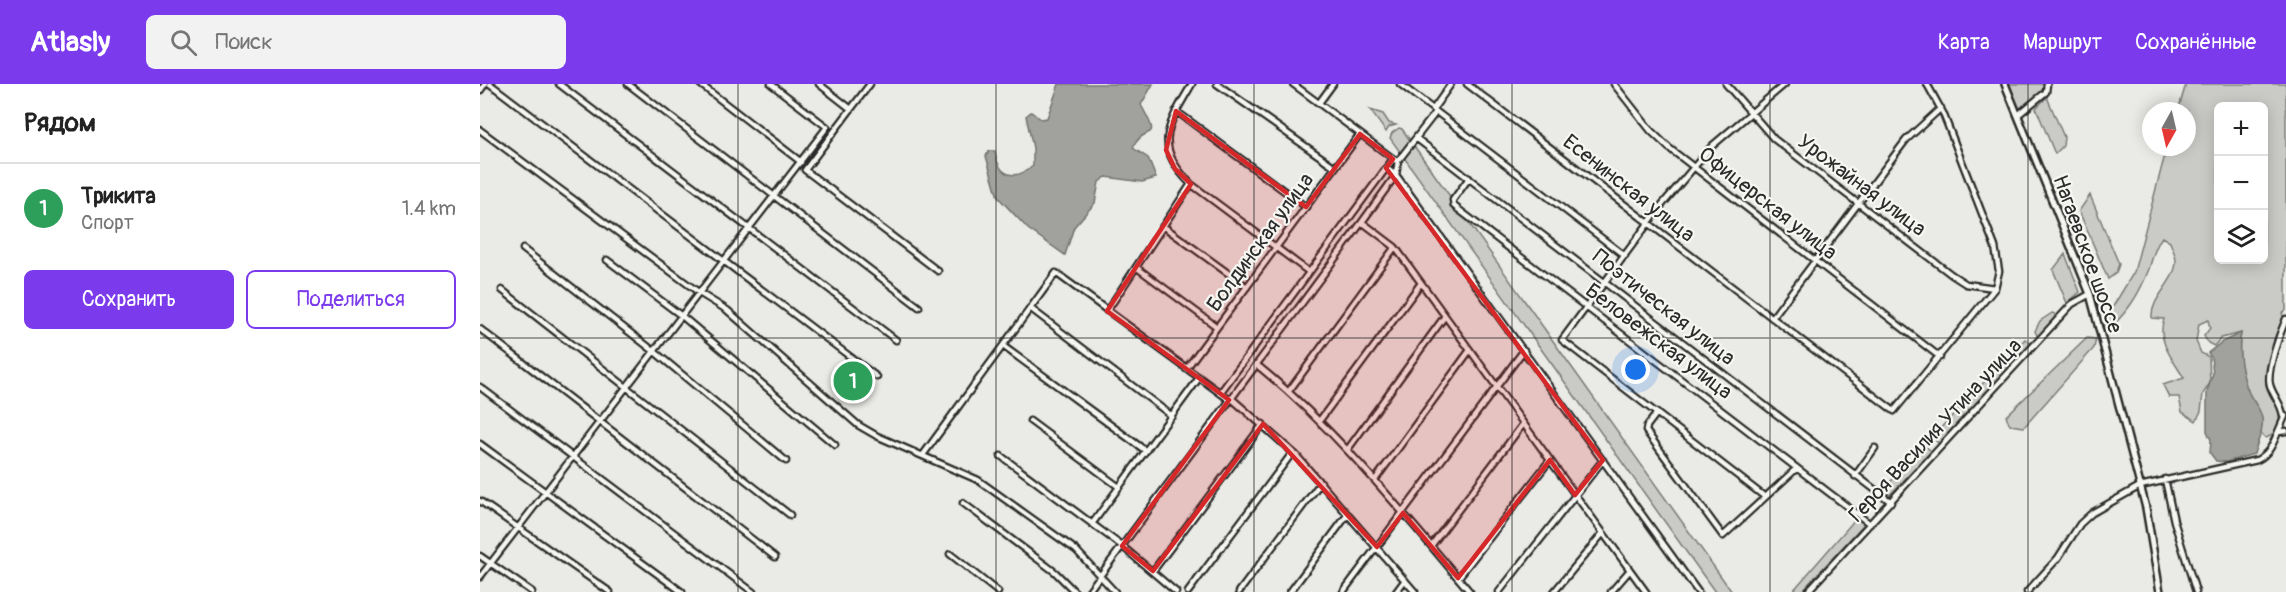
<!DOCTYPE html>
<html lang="ru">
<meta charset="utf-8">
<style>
body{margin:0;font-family:Pangolin,sans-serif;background:#f2f2f2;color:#222}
.controls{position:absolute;right:18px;top:18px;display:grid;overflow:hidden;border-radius:9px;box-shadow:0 3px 15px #0003}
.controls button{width:54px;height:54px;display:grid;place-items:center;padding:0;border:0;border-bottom:2px solid #e0e0e0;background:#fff;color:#222;font:30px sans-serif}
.compass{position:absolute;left:1662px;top:18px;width:54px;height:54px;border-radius:50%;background:#fff;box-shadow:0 3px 15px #0003;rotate:188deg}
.you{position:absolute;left:1156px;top:286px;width:21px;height:21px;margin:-15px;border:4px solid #fff;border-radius:50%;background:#1a73e8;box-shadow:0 0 0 9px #1a73e833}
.badge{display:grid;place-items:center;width:39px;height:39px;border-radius:50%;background:#7c3aed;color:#fff;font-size:20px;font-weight:700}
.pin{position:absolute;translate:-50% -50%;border:3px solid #fff;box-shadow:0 2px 6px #0006}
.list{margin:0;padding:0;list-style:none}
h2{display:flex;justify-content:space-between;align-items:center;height:78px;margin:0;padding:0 24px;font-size:26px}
h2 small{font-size:20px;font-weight:400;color:#767676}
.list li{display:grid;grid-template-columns:39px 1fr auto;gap:18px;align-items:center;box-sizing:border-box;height:90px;padding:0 24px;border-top:2px solid #e0e0e0}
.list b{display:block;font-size:22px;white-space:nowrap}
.list p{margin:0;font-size:20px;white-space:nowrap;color:#767676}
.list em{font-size:20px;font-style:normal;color:#767676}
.actions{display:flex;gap:12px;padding:18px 24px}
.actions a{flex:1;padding:14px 0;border:2px solid #7c3aed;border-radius:9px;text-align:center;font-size:21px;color:#7c3aed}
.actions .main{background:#7c3aed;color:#fff}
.icon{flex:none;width:33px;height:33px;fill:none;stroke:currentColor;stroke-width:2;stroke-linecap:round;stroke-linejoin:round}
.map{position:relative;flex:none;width:1806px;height:508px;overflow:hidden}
header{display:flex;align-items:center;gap:36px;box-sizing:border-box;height:84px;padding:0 30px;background:#7c3aed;color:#fff}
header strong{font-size:28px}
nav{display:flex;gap:33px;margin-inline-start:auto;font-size:21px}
.search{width:420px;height:54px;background:#f2f2f2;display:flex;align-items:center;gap:15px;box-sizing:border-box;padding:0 21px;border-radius:9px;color:#767676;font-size:22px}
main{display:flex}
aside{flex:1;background:#fff}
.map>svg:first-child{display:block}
.green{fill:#cacac7;stroke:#7a7a79;stroke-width:1.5;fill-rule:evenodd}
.water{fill:#a1a19e;stroke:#727270;stroke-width:1.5}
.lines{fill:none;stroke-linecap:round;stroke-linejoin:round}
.minor-casing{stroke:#2b2b2b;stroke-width:9}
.tertiary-casing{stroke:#2b2b2b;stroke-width:10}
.minor{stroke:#f6f6f2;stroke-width:4.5}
.tertiary{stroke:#f6f6f2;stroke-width:5}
.marked{fill:#d62828;fill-opacity:0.2;stroke:#d62828;stroke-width:4.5;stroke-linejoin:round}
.grid{fill:none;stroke:#2b2b2b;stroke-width:1.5;stroke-opacity:0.55}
.labels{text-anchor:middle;stroke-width:4.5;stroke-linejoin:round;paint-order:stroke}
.street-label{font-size:21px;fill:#2b2b2b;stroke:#f6f6f2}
</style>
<header>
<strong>Atlasly</strong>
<div class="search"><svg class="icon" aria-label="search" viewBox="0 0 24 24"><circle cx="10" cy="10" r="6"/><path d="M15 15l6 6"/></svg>Поиск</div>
<nav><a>Карта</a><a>Маршрут</a><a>Сохранённые</a></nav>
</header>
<main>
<aside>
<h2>Рядом<small></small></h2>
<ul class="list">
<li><span class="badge" style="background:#2e9e5b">1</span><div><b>Трикита</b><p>Спорт</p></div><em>1.4 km</em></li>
</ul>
<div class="actions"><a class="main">Сохранить</a><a>Поделиться</a></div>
</aside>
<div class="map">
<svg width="1806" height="508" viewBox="0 0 1806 508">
<rect width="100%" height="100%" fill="#eaeae6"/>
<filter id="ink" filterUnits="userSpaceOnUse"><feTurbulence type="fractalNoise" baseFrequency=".0167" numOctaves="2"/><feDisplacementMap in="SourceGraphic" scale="12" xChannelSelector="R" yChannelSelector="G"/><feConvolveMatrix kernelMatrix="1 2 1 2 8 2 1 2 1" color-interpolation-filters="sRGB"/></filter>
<g filter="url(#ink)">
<path class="green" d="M 1528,0 L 1564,0 L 1564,6 L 1539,25 Z
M 1706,0 L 1806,0 L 1806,226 L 1802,229 L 1805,237 L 1794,255 L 1794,273 L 1786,301 L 1800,330 L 1796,349 L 1786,354 L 1781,350 C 1782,329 1778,327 1769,310 C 1761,294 1757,267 1761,249 L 1741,254 L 1734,262 L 1728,259 L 1724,252 L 1730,244 L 1728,236 L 1719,240 L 1716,257 L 1721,269 L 1729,273 L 1730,299 L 1723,310 L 1721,327 L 1716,337 L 1702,328 L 1699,313 L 1689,313 L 1683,301 L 1704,294 C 1693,276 1676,256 1684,235 L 1672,234 C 1670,214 1696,198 1696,177 C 1696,171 1692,164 1690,158 L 1682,153 C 1674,164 1673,173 1669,185 C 1659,211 1647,230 1625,248 L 1623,239 L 1654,188 L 1687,63 L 1707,63 L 1707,27 L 1698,27 ZM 1738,22 L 1784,22 L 1784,176 L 1738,176 Z
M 1567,13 L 1584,53 L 1583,62 L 1575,70 L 1556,24 Z
M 890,26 L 903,30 L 909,39 L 916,41 L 909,43 L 906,48 Z
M 919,44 L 922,45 L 1252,508 L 1235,508 L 910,54 L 912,49 Z
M 1610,111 L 1639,180 L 1636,189 L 1628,195 L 1599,127 Z
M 1585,170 L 1600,208 L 1587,219 L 1573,186 Z
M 1572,229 L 1575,230 L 1574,237 L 1558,254 L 1555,247 L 1560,237 Z
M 1607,254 L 1616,255 L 1614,264 L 1544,343 L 1530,341 L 1526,332 Z
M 1545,255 L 1552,260 L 1459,360 L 1452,353 Z
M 1444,361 L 1451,367 L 1410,411 L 1403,406 Z
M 1377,433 L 1384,440 L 1321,508 L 1312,508 Z"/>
<path class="water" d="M 579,0 L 673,0 L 661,21 C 684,62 664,38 653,64 L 668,74 L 676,94 L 662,98 L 626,93 L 619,98 L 615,119 L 594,143 L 585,171 L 548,145 L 518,113 L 506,72 L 509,67 L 515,67 C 518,90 532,99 553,82 L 553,64 L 546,32 L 551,28 L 561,35 L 567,34 Z
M 1761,249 C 1757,267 1762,292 1769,309 C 1773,318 1780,323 1782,334 C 1784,347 1777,358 1774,370 L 1746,378 L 1736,377 L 1730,369 L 1731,356 L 1727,347 L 1727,308 L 1733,289 L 1731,273 L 1728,269 L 1742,258 Z"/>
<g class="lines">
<g class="minor-casing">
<path id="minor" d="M 10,0 L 397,293
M 79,0 L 416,256
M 148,0 L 439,223
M 220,0 L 321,78
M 339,0 L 371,25 L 325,86 L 458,187
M 712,0 C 688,41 672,62 711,100 L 829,188
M 737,0 L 855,83
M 813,0 L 915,76
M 920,0 L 1145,172
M 987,0 L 1414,327 L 1515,204 L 1519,187 L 1515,163 L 1463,29 L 1447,0
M 1134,0 L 1171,47 L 1189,64 L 1460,273
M 1246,0 L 1294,55 L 1472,191 L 1486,200 L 1515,204
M 0,7 L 5,0
M 839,19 L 853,0
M 954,24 L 971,0
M 371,25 L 390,0
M 696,27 L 826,123
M 1538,31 L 1566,8 L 1567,0
M 0,46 L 221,210 L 247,226 L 378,341 L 397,352 L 498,396 L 596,466 L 635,508
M 936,54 L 1411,418
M 906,84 L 916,91 L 1218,508
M 989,94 L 973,116 L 974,122 L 1390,440
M 882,138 L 915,163 L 1166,508
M 683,142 L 767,203
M 43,165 L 175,268 L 306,377
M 127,176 L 203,233 L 355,361
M 656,183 L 737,243
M 22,206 L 310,431
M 550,224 L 692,332
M 627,227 L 711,100
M 1292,234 L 1426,56 L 1461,24
M 0,245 L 295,473
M 523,262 L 666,367
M 777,281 C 858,347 922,428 990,508
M 706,285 L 880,50
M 0,303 L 273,508
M 809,307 L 915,163
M 740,309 L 913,75
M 751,314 L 816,371 L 935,508
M 1177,329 L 1167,342 L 1166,347 L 1243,452 L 1317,384
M 1803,332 C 1802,320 1793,312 1790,301 C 1786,287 1800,249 1806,235
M 840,336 L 941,199
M 550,337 L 639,403
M 1798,348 L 1805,332
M 0,360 L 202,508
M 868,365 L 965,232
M 443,371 L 576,189 L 750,316
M 521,372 L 642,462 L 696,508
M 1375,392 L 1395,364
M 1685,395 L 1694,437 L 1716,508
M 895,396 L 990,266
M 1285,413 L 1082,256 L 1181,122 L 1232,62 L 1305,0
M 0,417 L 130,508
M 483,419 L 575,488 L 595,508
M 612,440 L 719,294
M 951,462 L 1043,340
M 470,470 L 518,508
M 0,472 L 52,508
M 673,487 L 783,340
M 0,493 L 347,43 L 291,0
M 978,494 L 1070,376
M 608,508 L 882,138 L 916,91 L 918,77 L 956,28
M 708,508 L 813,368
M 759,508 L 841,398
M 810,508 L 868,430
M 863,508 L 1044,266
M 916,508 L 925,496
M 1019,508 L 1123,376
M 1074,508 L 1123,449
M 1131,508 L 1150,486
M 1327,508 L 1592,220 L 1610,210
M 1547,508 L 1578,474 L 1600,440 L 1612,429 L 1660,402 L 1777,376 C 1789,370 1793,360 1798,348 L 1806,347"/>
</g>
<g class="tertiary-casing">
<path id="tertiary" d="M 1525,0 L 1610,210 L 1666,424 L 1680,508"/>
</g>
<use href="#minor" class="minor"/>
<use href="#tertiary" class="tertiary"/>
</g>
</g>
<path class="marked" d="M 696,27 L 826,123 L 880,50 L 913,75 L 906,84 L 1123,376 L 1095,411 L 1070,376 L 978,494 L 923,429 L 897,463 L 783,340 L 673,487 L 642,462 L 749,316 L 627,227 L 711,100 L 695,85 L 686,66 Z"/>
<path class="grid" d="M 258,0 L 258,508M 516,0 L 516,508M 774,0 L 774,508M 1032,0 L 1032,508M 1290,0 L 1290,508M 1548,0 L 1548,508M 0,254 L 1806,254"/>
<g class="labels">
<g class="street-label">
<text transform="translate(1382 101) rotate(37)" y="7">Урожайная улица</text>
<text transform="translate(1149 104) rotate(38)" y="7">Есенинская улица</text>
<text transform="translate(1288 119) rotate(38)" y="7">Офицерская улица</text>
<text transform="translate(780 158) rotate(-54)" y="7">Болдинская улица</text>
<text transform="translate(1608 170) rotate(70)" y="7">Нагаевское шоссе</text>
<text transform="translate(1184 223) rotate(38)" y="7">Поэтическая улица</text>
<text transform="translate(1179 257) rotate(37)" y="7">Беловежская улица</text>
<text transform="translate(1455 346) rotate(-47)" y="7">Героя Василия Утина улица</text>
</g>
</g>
</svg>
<div class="controls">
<button>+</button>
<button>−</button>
<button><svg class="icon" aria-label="layers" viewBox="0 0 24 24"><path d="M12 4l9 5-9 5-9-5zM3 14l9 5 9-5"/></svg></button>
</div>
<svg class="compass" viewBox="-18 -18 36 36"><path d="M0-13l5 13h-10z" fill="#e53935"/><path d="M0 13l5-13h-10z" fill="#767676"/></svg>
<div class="you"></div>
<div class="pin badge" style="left:373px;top:297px;background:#2e9e5b">1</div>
</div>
</main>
